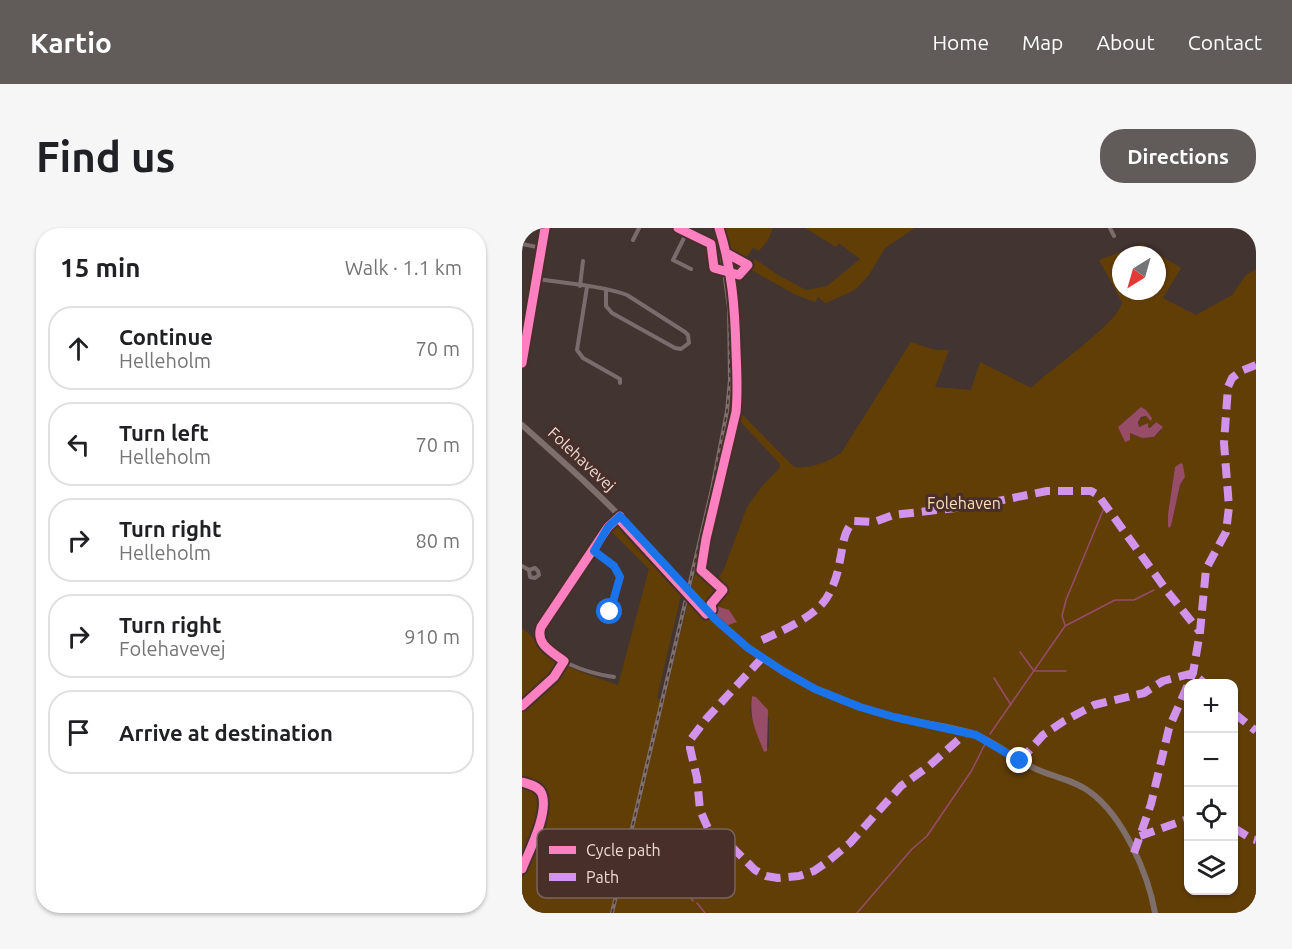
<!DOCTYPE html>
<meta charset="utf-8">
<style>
body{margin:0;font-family:Ubuntu,sans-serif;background:#f6f6f6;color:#202124}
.controls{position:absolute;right:18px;bottom:18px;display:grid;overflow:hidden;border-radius:12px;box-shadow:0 2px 4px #0004}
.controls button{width:54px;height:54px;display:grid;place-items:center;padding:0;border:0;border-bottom:2px solid #e0e0e0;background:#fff;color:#202124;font:30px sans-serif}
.compass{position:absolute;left:590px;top:18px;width:54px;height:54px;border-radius:50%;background:#fff;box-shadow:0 2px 4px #0004;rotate:217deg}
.stop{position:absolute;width:18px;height:18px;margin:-14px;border:4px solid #1a73e8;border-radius:50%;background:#fff}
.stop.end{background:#1a73e8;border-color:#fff;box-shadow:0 2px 6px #0008}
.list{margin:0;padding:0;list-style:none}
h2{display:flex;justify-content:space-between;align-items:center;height:78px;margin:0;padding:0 24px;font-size:26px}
h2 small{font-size:20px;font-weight:400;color:#757577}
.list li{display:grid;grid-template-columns:39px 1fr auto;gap:18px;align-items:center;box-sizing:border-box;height:84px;margin:0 12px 12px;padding:0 12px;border:2px solid #e0e0e0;border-radius:24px}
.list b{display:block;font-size:22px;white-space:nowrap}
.list p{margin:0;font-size:20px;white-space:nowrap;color:#757577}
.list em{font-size:20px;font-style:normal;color:#757577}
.icon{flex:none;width:33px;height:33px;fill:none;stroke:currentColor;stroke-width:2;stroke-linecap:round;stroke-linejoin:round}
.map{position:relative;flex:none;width:734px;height:685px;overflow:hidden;border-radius:24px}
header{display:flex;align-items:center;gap:36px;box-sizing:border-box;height:84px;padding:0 30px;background:#615b5a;color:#fff}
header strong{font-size:28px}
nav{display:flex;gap:33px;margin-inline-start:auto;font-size:21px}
.intro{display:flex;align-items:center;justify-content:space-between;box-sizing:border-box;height:144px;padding:0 36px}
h1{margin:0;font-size:42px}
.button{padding:15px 27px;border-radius:24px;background:#615b5a;color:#fff;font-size:21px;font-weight:700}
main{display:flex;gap:36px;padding:0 36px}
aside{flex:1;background:#fff;border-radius:24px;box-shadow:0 2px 4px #0004}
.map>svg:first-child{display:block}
.green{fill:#623e07;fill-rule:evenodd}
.water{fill:#974c68}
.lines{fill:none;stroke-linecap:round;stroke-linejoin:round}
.stream{stroke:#974c68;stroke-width:1.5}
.street{stroke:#7a6c6c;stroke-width:4}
.secondary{stroke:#7e6e6c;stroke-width:6}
.rail-casing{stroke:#7d706f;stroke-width:4}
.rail{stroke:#492f29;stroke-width:1.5;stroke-dasharray:4.5;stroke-linecap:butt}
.quiet{stroke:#d193ec;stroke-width:8;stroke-dasharray:15 8;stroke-linecap:butt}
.cycleway-casing{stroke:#492f29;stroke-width:13}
.cycleway{stroke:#ff80c0;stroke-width:9}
.route{stroke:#1a73e8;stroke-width:8}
.labels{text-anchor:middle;stroke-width:6;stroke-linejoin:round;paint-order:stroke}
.street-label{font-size:16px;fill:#ecdbd7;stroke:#492f29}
.park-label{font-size:16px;fill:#fddebb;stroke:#492f29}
.key{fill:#492f29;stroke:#7a635d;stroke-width:1.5}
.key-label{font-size:16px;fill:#ecdbd7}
</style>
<header>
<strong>Kartio</strong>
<nav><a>Home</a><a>Map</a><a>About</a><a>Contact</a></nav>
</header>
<div class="intro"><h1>Find us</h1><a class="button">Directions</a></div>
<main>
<aside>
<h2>15 min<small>Walk · 1.1 km</small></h2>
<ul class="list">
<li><svg class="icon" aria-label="ahead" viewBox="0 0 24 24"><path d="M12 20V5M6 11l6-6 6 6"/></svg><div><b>Continue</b><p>Helleholm</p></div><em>70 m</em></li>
<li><svg class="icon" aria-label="left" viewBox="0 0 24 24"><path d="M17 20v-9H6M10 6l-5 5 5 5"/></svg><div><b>Turn left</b><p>Helleholm</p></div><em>70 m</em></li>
<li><svg class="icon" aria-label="right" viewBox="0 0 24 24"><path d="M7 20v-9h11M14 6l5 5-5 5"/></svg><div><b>Turn right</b><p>Helleholm</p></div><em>80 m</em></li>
<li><svg class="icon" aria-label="right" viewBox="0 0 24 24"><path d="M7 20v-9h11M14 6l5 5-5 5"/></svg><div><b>Turn right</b><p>Folehavevej</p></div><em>910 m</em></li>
<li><svg class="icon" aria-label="arrive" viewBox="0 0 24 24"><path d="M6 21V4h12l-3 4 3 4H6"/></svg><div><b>Arrive at destination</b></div></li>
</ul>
</aside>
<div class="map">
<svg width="734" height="685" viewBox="0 0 734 685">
<rect width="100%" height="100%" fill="#423430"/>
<path class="green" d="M 201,0 L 251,0 L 246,12 L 237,23 L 231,20 L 222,33 L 209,26 Z
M 283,0 L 393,0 L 363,20 L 347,47 L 333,62 L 304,75 L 296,69 L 293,74 L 274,67 L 226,40 L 233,31 L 256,47 L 284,62 L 305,58 L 338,31 L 317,15 L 314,19 Z
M 620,16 L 659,40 L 641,70 L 674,87 L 710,67 L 724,47 L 734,41 L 734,685 L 0,685 L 0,400 C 10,407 15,416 23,424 C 44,441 71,448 96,457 L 127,341 L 90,304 L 98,295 L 160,363 L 135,470 L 142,473 L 173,345 L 192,357 L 202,341 L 225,279 L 241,257 L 257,241 L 258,236 L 215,190 L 216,182 L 272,239 C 286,242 308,233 319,225 L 389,114 L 413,122 L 427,122 L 413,159 L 449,162 L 458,134 L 509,160 C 527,142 598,94 600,74 L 577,32 ZM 599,27 L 635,27 L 635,63 L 599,63 ZM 619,179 L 628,187 L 617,191 L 617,199 L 621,197 L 628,200 L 634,194 L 638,198 L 639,203 L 632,209 L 620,210 L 608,205 L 608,207 L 596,199 ZM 661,237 L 662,252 L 658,257 L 649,298 L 646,286 L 653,239 ZM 666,455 L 712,455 L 712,662 L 666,662 ZM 230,468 L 247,490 L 247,518 L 242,524 L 228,484 Z"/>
<path class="water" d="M 619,179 L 624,182 L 630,190 L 629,193 L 624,188 L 619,189 L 616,194 L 617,199 L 626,195 L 626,199 L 628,200 L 634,194 L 641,199 L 632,209 L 620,210 L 608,205 L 608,212 L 603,214 L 596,199 Z
M 659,235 L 661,237 L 663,249 L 658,257 L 649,298 L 647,300 L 646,298 L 646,286 L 653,239 Z
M 194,378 L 207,382 L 215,394 L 206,397 L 192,385 L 192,379 Z
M 230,468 L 234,469 L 246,482 L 245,523 L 242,524 C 234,503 227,491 230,468 Z"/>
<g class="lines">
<path class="stream" d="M 543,397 L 540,388 L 544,372 L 582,280
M 498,424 L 512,443 L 544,443
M 472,450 L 489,477
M 468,506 L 543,398 L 593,372 L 612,372 L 632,362
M 116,605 L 171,673
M 175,675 L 183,685
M 335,685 L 390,621 L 405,608 L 450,542 L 463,516"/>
<path class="street" d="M 156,0 L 189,16
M 588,0 L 592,8
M 165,4 L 151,32 L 169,41
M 111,12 L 117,0
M 0,16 L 20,20
M 15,51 C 41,55 82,58 105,67 L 163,104 L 166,107 L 167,115 L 159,121 L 153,120 L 90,85 L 84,78 L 84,62
M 58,58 L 61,33
M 65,59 L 55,122 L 61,130 L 98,151 L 98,155
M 72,323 L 92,338 L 98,349 L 88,384
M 0,338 L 7,342 L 8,349 L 13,350 L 17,347 L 16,343 L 13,340 L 7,342
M 92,449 C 70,446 19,432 17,405 L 86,299 L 98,288"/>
<path class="secondary" d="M 0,135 L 23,0
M 0,197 C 39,232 79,267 115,306 C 155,349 191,395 240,430 C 280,458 324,477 371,489 C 398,496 429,497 455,507 C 476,516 493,531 514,541 C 531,549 553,552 568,564 C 601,588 626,645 633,685"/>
<g class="rail-casing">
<path id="rail" d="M 90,685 L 190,261 L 205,183 L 208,152 L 207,80 L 200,29 L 193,0"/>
</g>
<use href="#rail" class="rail"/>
<path class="quiet" d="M 240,412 C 258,404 287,391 300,376 C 310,365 316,346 318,332 C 321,319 321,303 332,293 L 352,294 L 371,287 L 451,278 L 525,263 L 569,263 L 576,267 L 645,363 L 678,404
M 240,430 L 185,490 L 169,511 L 168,520 L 175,550 L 178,582 L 189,607 L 212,621 L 233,642 L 244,648 L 256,650 L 277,648 L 292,643 L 305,634 L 328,615 L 379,558 L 407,538 L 445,504
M 712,485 L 734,503
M 498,533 L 521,507 L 542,493 L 572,477 L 622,465 L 641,453 L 671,445 L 682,455
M 712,600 L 730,611 L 734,612
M 618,608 L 666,591
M 612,625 L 629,576 L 647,500 L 671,445 L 678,404 L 684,341 L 704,304 L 707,279 L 702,215 L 706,159 L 710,150 L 719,143 L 734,137"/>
<g class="cycleway-casing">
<path id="cycleway" d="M 156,0 L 189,16 L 192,40 L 217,47 L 226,37 L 206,26
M 0,135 L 23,0
M 0,478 L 32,449 L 42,433 C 30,424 13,416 19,399 L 86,299 L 98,288 L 98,292 L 184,386 L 190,382 L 189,376 L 201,362 L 179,342 L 184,311 L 214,184 C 216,164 215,144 214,124 C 213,80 210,41 197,0
M 0,554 C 7,556 17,558 20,566 C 27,585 7,623 0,641"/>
</g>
<use href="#cycleway" class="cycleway"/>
</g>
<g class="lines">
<path class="route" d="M 88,384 L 98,349 L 92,338 L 72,323 L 86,299 L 98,288 L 194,392 L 226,420 L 261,443 L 293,461 L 338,479 L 372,489 L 454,507 L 498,533"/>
</g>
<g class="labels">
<g class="street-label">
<text transform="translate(60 231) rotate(43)" y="6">Folehavevej</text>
</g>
<g class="park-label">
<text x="442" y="281">Folehaven</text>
</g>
</g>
<rect x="15" y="601" width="198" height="69" rx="9" class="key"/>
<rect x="27" y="618" width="27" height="8" fill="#ff80c0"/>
<rect x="27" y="645" width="27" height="8" fill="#d193ec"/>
<g class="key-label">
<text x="64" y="628">Cycle path</text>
<text x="64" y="655">Path</text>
</g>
</svg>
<div class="controls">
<button>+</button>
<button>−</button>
<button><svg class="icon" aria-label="locate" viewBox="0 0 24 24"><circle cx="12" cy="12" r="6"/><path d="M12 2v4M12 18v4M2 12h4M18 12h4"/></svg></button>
<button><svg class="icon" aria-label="layers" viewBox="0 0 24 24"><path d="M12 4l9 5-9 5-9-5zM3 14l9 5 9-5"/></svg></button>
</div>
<svg class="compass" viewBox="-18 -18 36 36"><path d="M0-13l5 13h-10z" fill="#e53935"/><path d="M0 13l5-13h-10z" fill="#757577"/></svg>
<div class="stop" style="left:88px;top:384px"></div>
<div class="stop end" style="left:498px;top:533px"></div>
</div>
</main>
